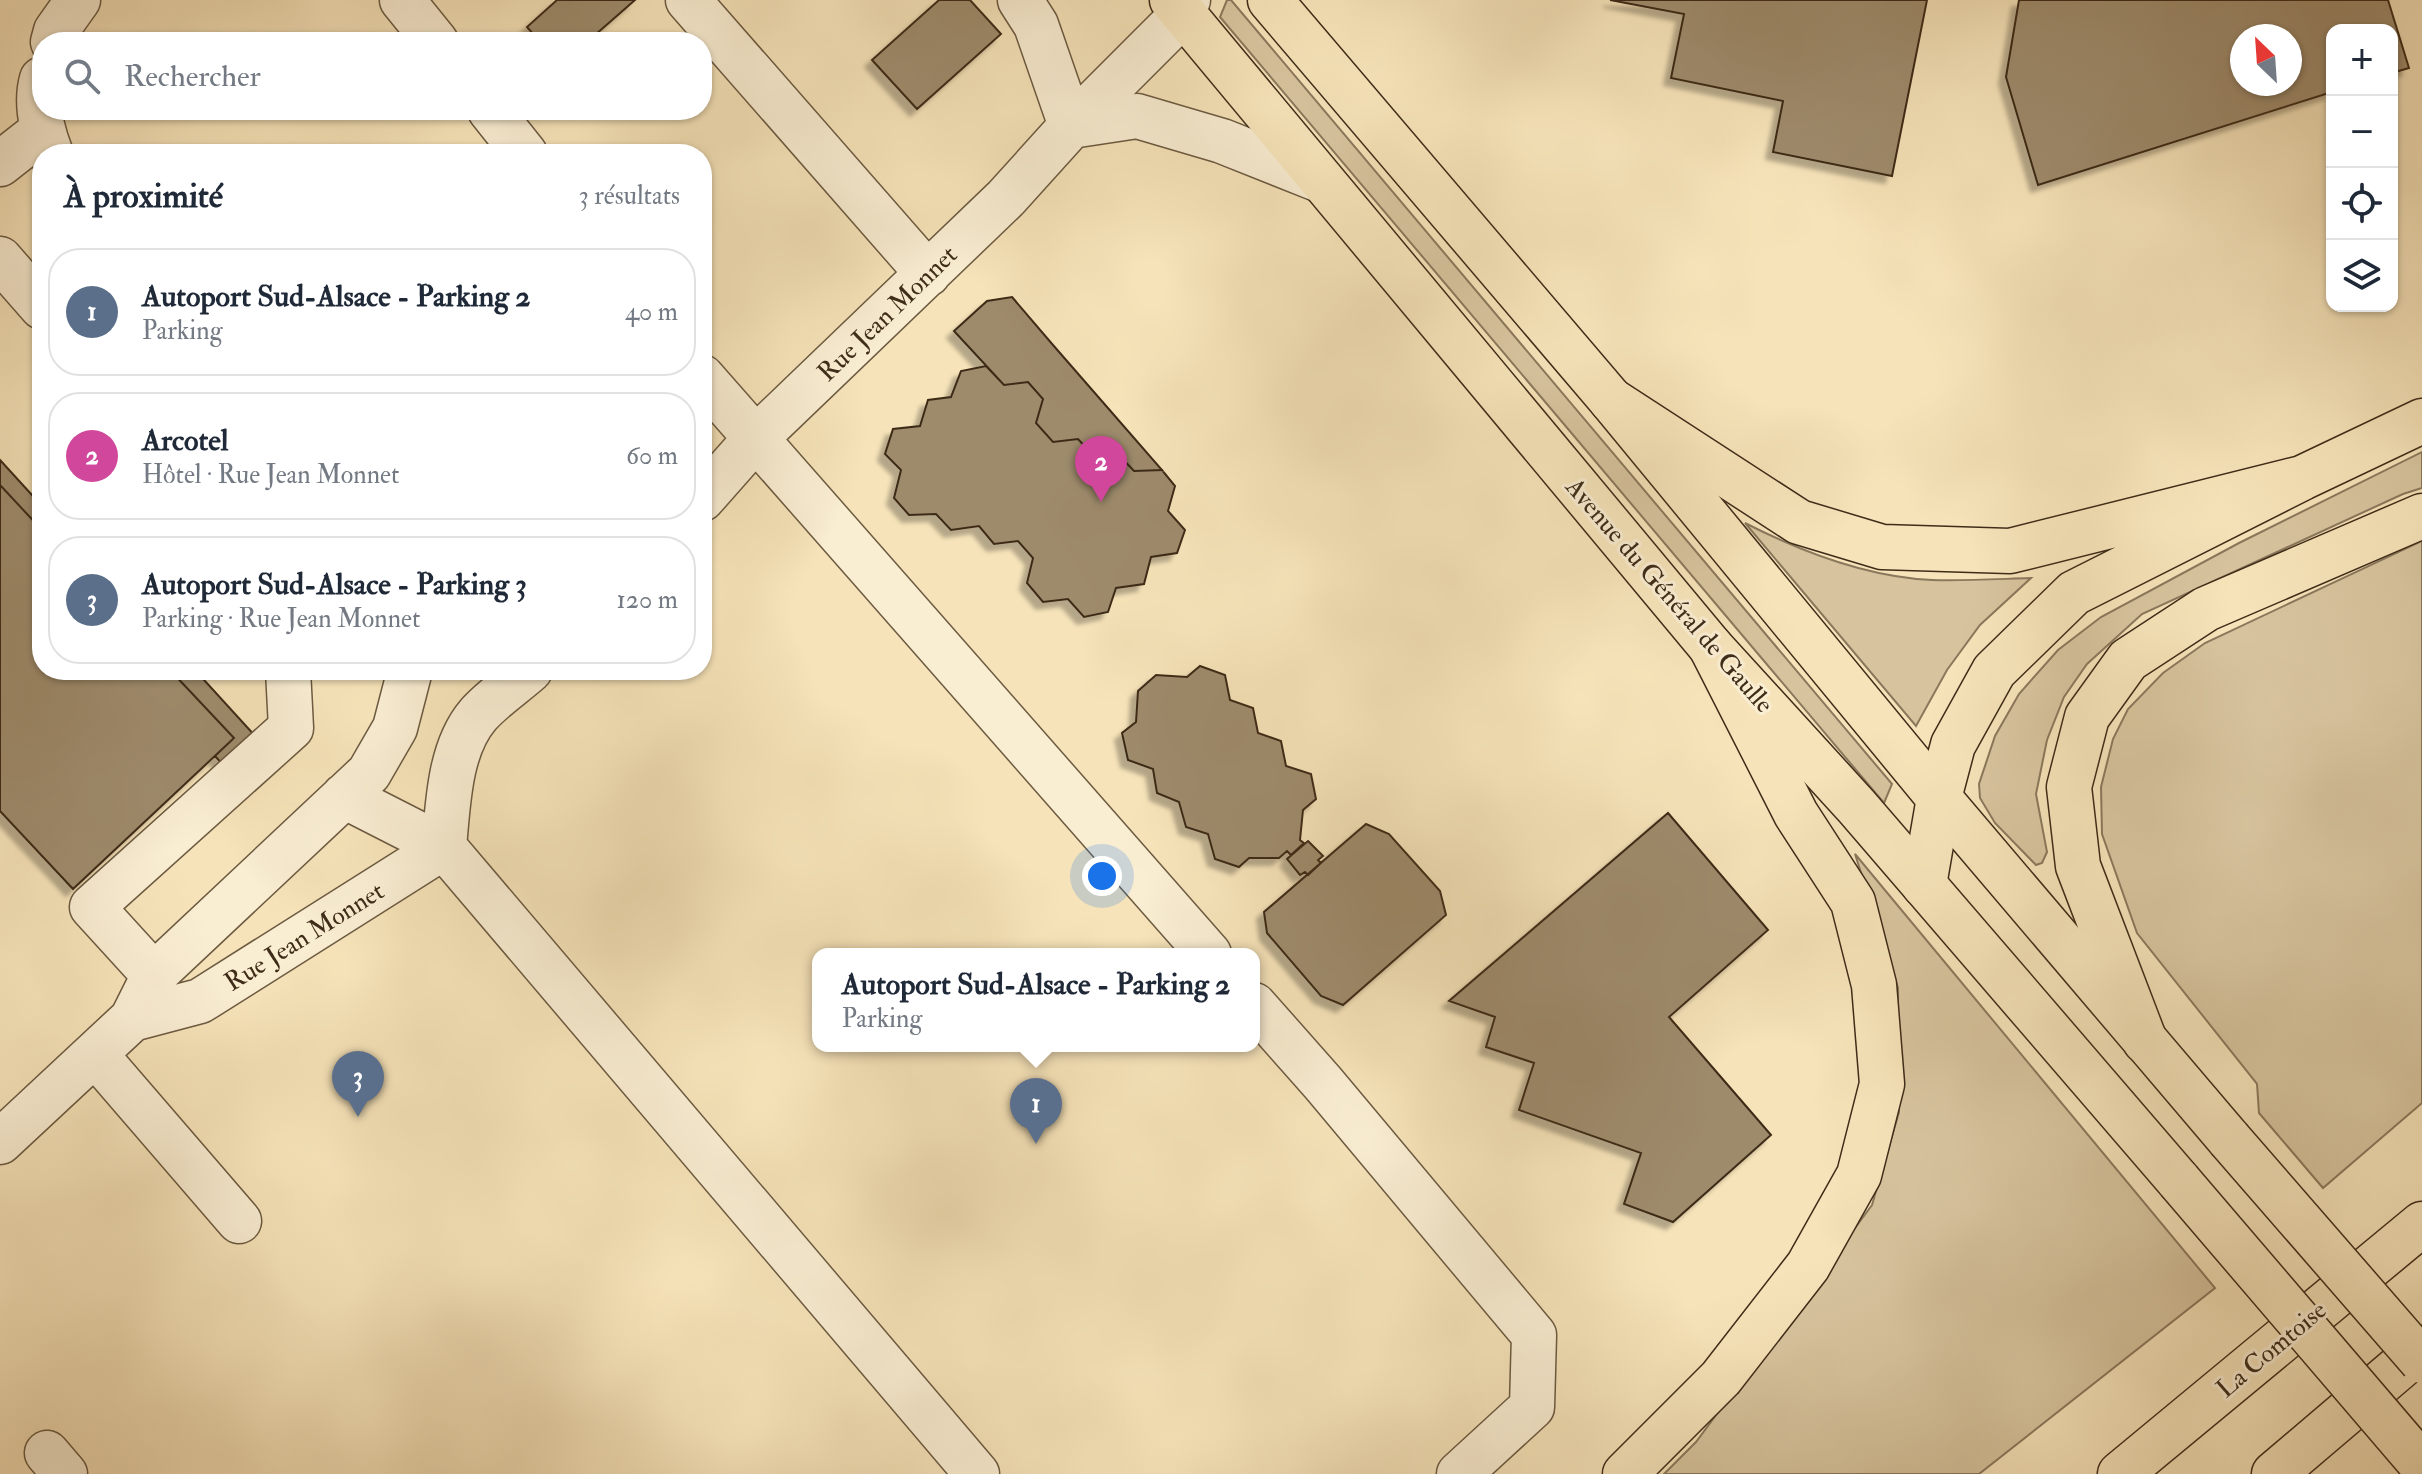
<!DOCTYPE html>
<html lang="fr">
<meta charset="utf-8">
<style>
body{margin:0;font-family:"IM FELL Double Pica",serif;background:#f2f2f3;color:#1f2937}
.controls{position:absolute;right:24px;top:24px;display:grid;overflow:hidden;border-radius:16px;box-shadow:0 2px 6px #0004}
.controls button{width:72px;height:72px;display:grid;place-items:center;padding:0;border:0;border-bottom:2px solid #e0e1e3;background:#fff;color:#1f2937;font:40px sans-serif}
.compass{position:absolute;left:2230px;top:24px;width:72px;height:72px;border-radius:50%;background:#fff;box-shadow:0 2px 6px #0004;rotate:335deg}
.you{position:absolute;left:1102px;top:876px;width:28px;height:28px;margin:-20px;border:6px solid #fff;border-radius:50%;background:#1a73e8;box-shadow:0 0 0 12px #1a73e833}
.badge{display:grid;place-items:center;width:52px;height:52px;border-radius:50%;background:#8f2418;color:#fff;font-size:26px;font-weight:700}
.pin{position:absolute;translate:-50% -66px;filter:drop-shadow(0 2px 4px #0008)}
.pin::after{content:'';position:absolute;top:42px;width:28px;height:24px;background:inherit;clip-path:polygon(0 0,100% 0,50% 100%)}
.popup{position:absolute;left:812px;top:948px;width:448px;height:104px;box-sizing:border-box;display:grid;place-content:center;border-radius:16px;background:#fff;filter:drop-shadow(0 2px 6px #0005);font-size:26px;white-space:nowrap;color:#747a83}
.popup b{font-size:30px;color:#1f2937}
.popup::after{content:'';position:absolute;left:50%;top:100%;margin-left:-16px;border:16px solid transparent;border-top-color:#fff}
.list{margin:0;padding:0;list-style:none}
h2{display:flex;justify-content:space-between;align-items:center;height:104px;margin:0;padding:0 32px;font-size:34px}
h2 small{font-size:26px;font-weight:400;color:#747a83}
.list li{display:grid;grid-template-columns:52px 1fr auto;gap:24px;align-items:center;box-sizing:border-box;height:128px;margin:0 16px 16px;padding:0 16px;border:2px solid #e0e1e3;border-radius:32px}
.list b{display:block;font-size:30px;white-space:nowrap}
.list p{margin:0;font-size:26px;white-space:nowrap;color:#747a83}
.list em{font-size:26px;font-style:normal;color:#747a83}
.icon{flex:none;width:44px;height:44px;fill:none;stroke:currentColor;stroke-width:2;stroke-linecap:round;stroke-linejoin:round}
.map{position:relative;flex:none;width:2422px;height:1474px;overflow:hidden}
.search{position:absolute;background:#fff;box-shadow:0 2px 6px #0004;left:32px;top:32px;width:680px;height:88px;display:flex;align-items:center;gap:20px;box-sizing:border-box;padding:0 28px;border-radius:32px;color:#747a83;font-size:30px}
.panel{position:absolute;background:#fff;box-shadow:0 2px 6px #0004;left:32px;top:144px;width:680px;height:536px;border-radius:32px}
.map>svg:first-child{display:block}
.green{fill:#d7c49e;stroke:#8a785c;stroke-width:2}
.building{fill:#9e8b6c;stroke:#3e2c19;stroke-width:2;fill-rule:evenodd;filter:url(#shadow)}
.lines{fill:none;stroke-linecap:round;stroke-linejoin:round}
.minor-casing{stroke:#6c5a41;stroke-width:47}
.major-casing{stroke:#3e2c19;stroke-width:47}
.highway-casing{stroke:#3e2c19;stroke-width:47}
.minor{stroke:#f9edd2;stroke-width:44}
.major{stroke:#f6e3b9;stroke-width:44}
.highway{stroke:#f6e3b9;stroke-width:44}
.major-bridge-casing{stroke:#3e2c19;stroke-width:47;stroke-linecap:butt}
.major-bridge{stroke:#f6e3b9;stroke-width:44}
.labels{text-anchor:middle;stroke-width:6;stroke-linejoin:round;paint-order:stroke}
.street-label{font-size:26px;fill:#3e2c19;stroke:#f9edd2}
</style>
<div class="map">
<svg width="2422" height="1474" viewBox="0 0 2422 1474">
<defs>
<filter id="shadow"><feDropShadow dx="-7" dy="7" stdDeviation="2" flood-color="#0004"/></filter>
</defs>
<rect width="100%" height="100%" fill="#f6e3b9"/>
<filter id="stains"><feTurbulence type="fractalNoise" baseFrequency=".0025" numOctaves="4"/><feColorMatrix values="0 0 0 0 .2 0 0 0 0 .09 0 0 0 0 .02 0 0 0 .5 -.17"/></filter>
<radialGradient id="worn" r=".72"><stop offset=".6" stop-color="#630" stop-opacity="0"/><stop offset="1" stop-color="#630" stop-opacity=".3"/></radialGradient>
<path class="green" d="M 1227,0 L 1231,0 L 1892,784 L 1884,803 L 1220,17 Z
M 2422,452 L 2422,488 L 2403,494 L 2142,614 L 2087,664 L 2064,697 L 2047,740 L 2036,794 L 2047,852 L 2042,863 L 2036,865 L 1995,823 L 1980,798 L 1979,784 L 1995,736 L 2019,694 L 2058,650 L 2101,617 L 2239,543 Z
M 1745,523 C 1802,552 1867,577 1932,580 C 1965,581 1998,579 2031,578 L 1980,625 L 1947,670 L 1916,726 Z
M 2422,541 L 2422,1103 L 2323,1188 L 2259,1113 L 2257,1084 L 2137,933 L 2102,834 L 2101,787 L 2113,739 L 2128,709 L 2163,673 L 2205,643 Z
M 1855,854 L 2215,1288 L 1979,1474 L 1664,1474 L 1696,1442 L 1872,1205 L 1899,1112 L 1898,988 Z"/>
<path class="building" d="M 557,0 L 635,0 L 587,42 L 540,42 L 527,27 Z
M 939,0 L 970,0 L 1001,34 L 917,109 L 872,60 Z
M 1610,0 L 1927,0 L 1892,176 L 1773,152 L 1783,101 L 1671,78 L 1684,14 Z
M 2019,0 L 2388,0 L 2409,68 L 2392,73 L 2392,30 L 2332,30 L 2332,92 L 2038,185 L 2006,77 ZM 2242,36 L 2290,36 L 2290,84 L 2242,84 Z
M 1012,297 L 1053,345 L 1162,470 L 1134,471 L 1119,455 L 1093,455 L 1078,439 L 1053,442 L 1036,423 L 1043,399 L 1028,382 L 1004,385 L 954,331 L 987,301 Z
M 986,366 L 1004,385 L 1028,382 L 1043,399 L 1036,423 L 1053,442 L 1078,439 L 1093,455 L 1119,455 L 1134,471 L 1162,470 L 1175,486 L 1168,511 L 1185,530 L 1177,553 L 1151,557 L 1144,584 L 1116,588 L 1108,612 L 1084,617 L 1068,599 L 1043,602 L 1027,583 L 1033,558 L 1018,541 L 994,544 L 979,526 L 951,530 L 936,514 L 909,515 L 894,498 L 901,470 L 885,454 L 893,429 L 920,426 L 928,400 L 951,397 L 961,371 Z
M 0,460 L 42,506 L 42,530 L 0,485 Z
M 0,485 L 42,530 L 42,670 L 170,670 L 234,738 L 73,889 L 0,811 Z
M 1200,666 L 1225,675 L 1230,700 L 1253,708 L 1258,733 L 1281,741 L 1286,766 L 1311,774 L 1316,799 L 1303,810 L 1300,840 L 1304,843 L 1291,855 L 1287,851 L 1279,858 L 1249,858 L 1239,867 L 1215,859 L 1208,834 L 1186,827 L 1179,802 L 1157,793 L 1153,769 L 1128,760 L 1122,733 L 1136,722 L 1138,691 L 1156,675 L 1187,677 Z
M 170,670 L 195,670 L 257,738 L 226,768 L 215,756 L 234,738 Z
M 1668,813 L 1768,930 L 1669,1017 L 1771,1135 L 1673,1222 L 1624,1204 L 1641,1153 L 1519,1110 L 1534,1063 L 1486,1047 L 1495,1017 L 1449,1001 Z
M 1366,824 L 1389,834 L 1440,891 L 1446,915 L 1343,1005 L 1321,996 L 1267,933 L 1264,912 Z
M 1308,841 L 1323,856 L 1318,860 L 1321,863 L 1308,875 L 1305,872 L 1300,875 L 1287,859 Z"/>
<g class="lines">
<g class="minor-casing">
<path id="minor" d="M 402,0 L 436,42
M 688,0 L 928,274
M 1020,0 L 1036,25 L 1071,126 L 1137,116 L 1222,141 L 1320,180
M 53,42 L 56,31 L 78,0
M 42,79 C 35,103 42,131 51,154
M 490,110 L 525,154
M 0,164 L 42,131
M 0,259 L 42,307
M 702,377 L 1209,954
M 702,499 L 755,439 L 1006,198 L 1071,126 L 1182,15 L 1188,0
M 344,796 L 444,847 L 977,1474
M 154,975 L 92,907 L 291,728 L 288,670
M 1254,1005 L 1323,1083 L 1534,1335 L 1532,1407 L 1459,1474
M 132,1019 L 154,975 L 369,773 L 395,728 L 410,670
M 95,1054 L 239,1221
M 0,1142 L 132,1019 L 200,1001 L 444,847 C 448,805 449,749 478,715 C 492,699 513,685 530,670
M 47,1453 L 65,1474"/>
</g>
<g class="major-casing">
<path id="major" d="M 1172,0 L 1711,647 L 1857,807 L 2179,1181
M 1270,0 L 1611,400 L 1939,798 L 2229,1139"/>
</g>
<g class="highway-casing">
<path id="highway" d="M 1611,400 L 1799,522 L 1882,547 L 2010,551 L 2302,478
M 1924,885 L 1939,798 L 1953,745 L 1994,671 L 2074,593 L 2302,478 L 2422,421
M 2145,1041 L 2078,866 L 2069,787 L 2087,717 L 2128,660 L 2206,609 L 2422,516
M 1625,1474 L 1721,1378 L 1808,1266 L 1859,1175 L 1882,1084 L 1874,985 L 1853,902 L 1796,814 L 1711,647
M 2120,1474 L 2422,1224
M 2274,1474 L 2422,1348"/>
</g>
<use href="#minor" class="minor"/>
<use href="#major" class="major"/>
<use href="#highway" class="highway"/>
<g class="major-bridge-casing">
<path id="major-bridge" d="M 2229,1139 L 2422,1361
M 2179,1181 L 2422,1465"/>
</g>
<use href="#major-bridge" class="major-bridge"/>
</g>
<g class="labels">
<g class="street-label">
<text transform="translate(887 313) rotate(-44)" y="9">Rue Jean Monnet</text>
<text transform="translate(1670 595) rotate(49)" y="9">Avenue du Général de Gaulle</text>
<text transform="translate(304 936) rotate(-32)" y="9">Rue Jean Monnet</text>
<text transform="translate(2271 1349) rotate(-40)" y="9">La Comtoise</text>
</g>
</g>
<rect width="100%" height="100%" filter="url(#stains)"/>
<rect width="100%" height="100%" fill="url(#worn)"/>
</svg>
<div class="controls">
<button>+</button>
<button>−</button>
<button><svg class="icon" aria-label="locate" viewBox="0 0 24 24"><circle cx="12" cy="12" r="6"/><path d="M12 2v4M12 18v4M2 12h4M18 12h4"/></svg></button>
<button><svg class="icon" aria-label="layers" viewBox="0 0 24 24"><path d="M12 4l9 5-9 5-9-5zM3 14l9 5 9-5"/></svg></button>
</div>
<svg class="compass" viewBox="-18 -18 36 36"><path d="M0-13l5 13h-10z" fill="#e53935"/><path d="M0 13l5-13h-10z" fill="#747a83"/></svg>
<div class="you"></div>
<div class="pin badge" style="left:1036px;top:1144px;background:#5c6f8a">1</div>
<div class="popup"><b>Autoport Sud-Alsace - Parking 2</b>Parking</div>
<div class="pin badge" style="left:1101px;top:502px;background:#d1479c">2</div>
<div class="pin badge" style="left:358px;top:1117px;background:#5c6f8a">3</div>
<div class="search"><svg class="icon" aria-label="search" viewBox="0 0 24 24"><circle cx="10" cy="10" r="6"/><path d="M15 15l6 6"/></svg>Rechercher</div>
<section class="panel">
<h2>À proximité<small>3 résultats</small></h2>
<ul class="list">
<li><span class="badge" style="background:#5c6f8a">1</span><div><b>Autoport Sud-Alsace - Parking 2</b><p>Parking</p></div><em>40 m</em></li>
<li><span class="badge" style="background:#d1479c">2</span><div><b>Arcotel</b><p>Hôtel · Rue Jean Monnet</p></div><em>60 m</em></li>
<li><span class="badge" style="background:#5c6f8a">3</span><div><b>Autoport Sud-Alsace - Parking 3</b><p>Parking · Rue Jean Monnet</p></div><em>120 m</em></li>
</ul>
</section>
</div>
